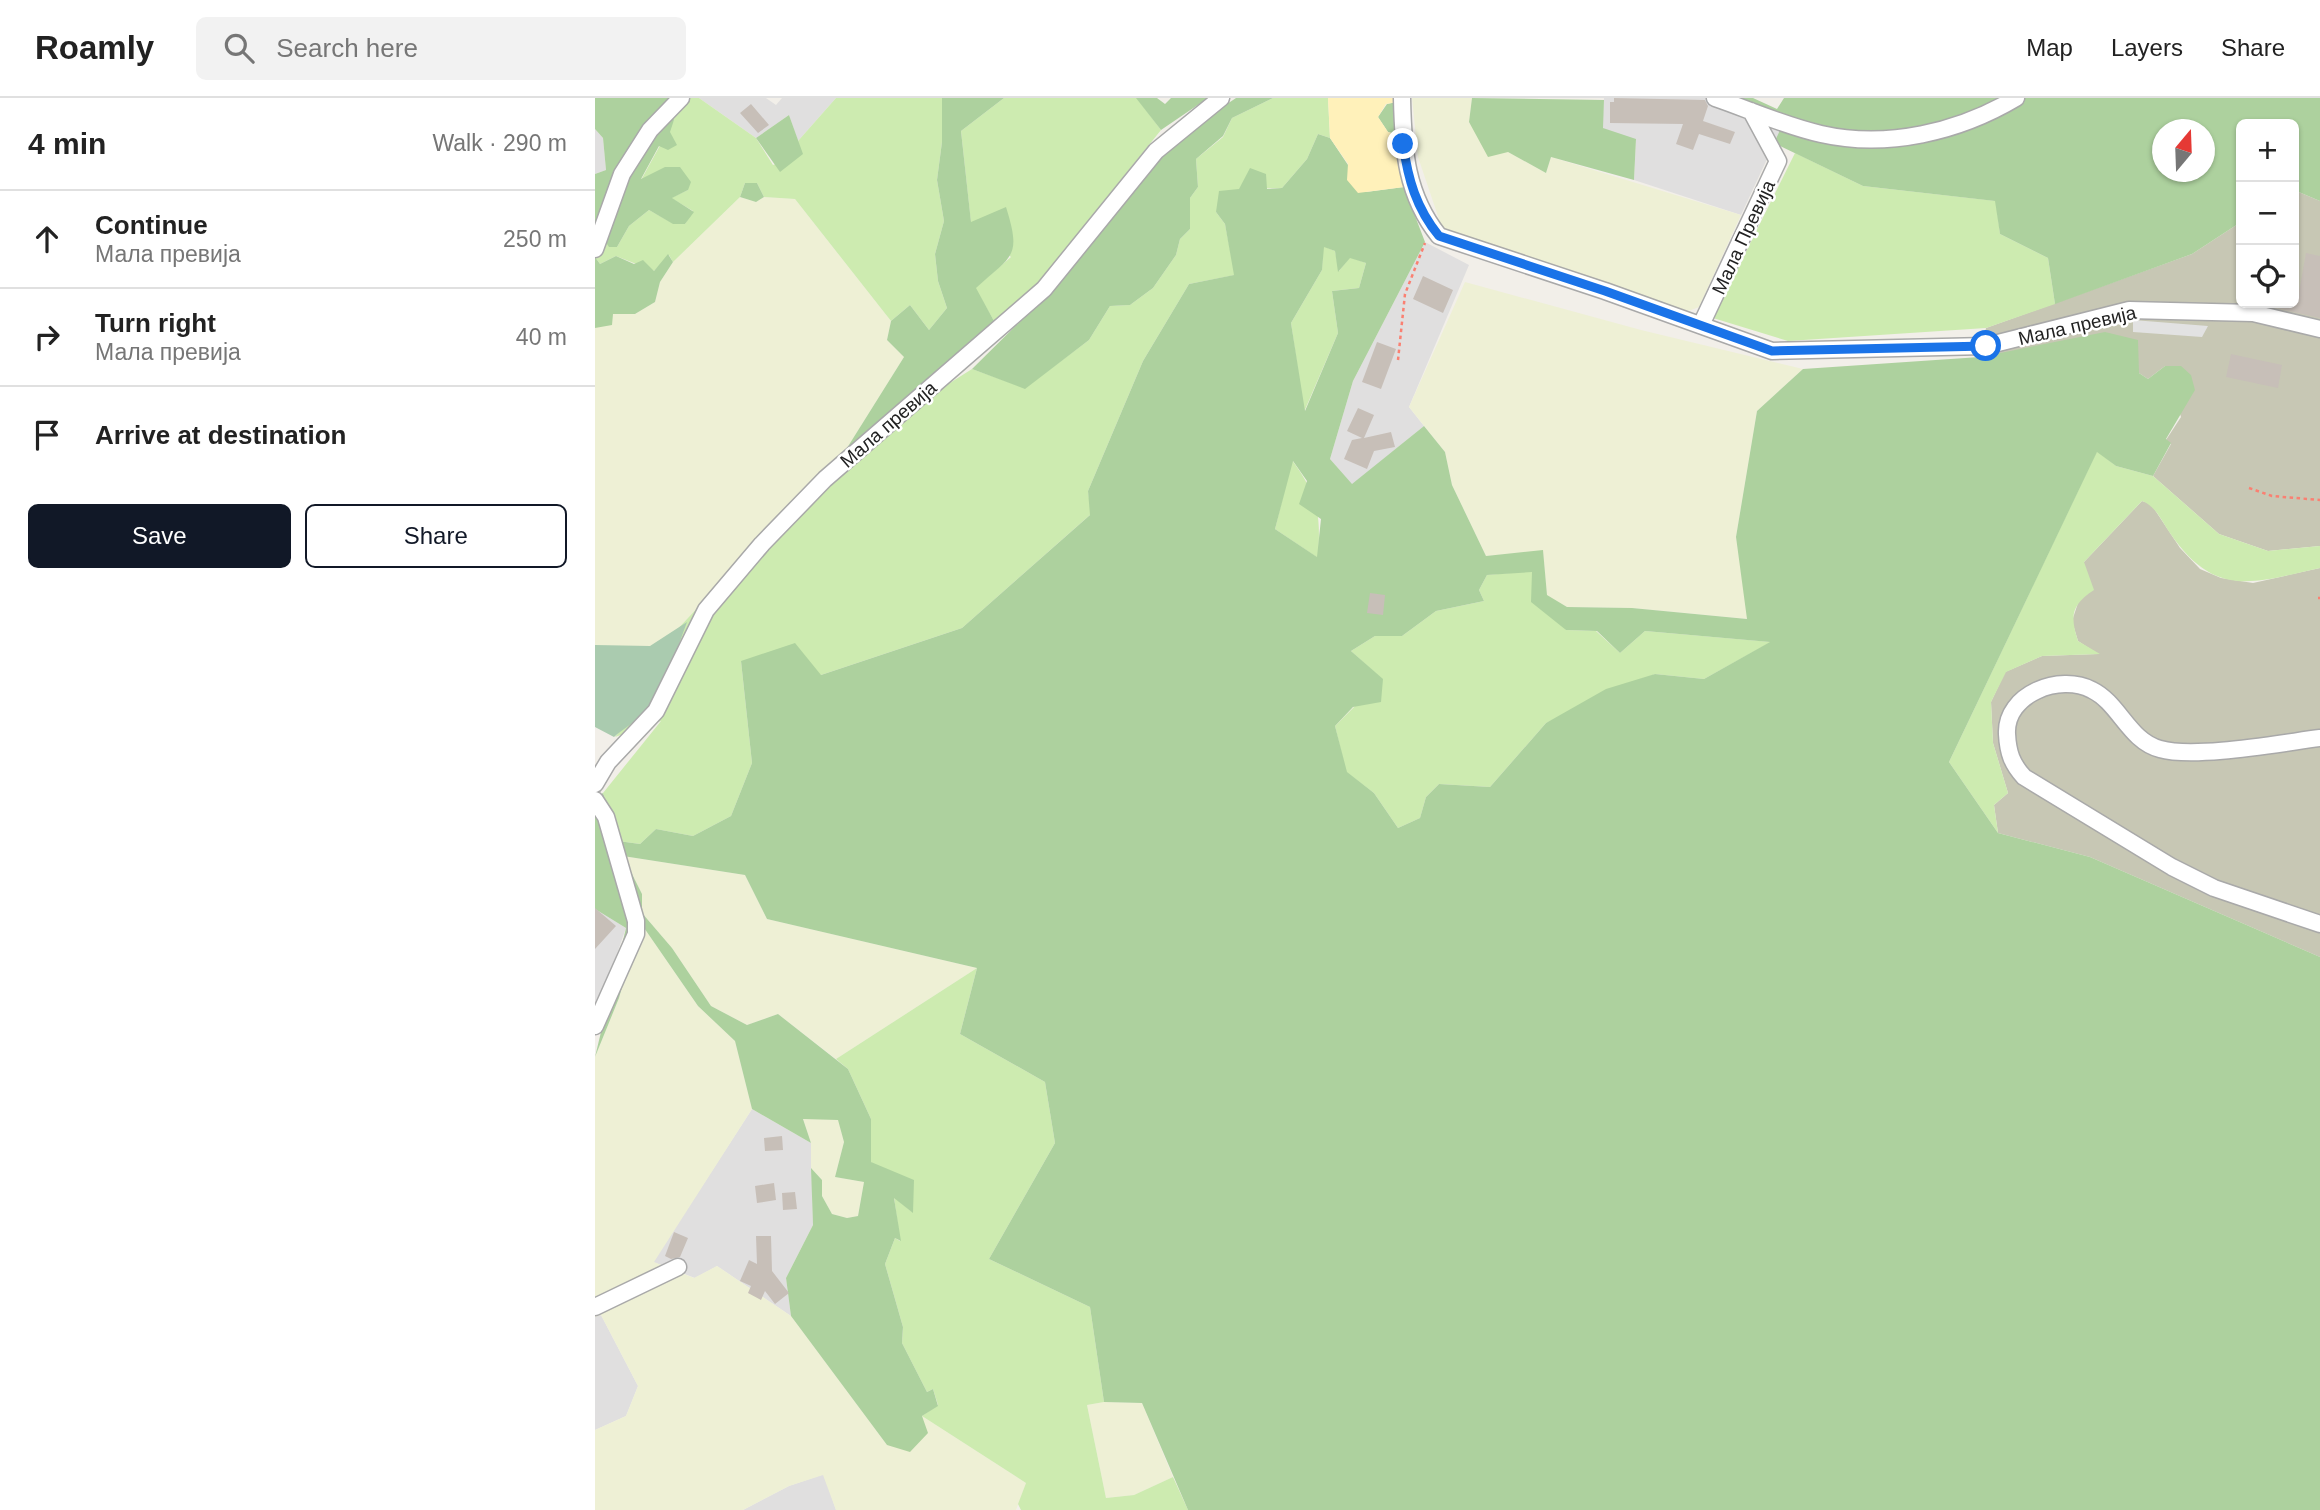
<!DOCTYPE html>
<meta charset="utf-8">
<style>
body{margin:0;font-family:Helvetica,sans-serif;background:#f2f2f2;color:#222}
.controls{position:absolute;right:21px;top:21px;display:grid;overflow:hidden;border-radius:10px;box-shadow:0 2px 5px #0004}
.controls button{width:63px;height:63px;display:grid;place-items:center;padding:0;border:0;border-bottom:2px solid #e0e0e0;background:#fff;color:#222;font:35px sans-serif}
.compass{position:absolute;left:1557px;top:21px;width:63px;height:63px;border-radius:50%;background:#fff;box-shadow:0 2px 5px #0004;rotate:19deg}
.stop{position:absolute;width:21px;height:21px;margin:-16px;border:5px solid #1a73e8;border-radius:50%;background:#fff}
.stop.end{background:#1a73e8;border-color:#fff;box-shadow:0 2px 7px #0008}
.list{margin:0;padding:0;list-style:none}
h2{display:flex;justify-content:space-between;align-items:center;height:91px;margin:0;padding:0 28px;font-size:30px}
h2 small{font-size:23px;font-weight:400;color:#767676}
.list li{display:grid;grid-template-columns:46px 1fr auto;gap:21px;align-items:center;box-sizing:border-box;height:98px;padding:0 28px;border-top:2px solid #e0e0e0}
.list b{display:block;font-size:26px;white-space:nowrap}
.list p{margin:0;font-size:23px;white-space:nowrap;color:#767676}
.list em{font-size:23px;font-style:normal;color:#767676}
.actions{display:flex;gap:14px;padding:21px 28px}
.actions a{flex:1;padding:16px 0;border:2px solid #111827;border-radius:10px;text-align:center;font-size:24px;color:#111827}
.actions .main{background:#111827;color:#fff}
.icon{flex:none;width:38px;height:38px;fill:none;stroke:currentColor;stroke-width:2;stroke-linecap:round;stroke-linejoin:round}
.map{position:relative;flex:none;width:1725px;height:1412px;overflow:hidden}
header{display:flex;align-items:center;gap:42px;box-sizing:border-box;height:98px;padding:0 35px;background:#fff;border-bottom:2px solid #e0e0e0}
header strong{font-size:33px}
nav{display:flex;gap:38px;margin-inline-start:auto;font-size:24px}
.search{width:490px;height:63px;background:#f2f2f2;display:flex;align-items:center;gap:18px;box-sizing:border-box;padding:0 24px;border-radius:10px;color:#767676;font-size:26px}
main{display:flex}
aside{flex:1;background:#fff}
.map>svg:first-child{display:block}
.residential{fill:#e0dfdf}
.construction{fill:#c7c7b4}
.farmland{fill:#eef0d5}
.grass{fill:#cdebb0}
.forest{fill:#add19e;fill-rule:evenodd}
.sand{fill:#fff1ba}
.cemetery{fill:#aacbaf}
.parking{fill:#e2e2e2}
.building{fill:#c7bfb8}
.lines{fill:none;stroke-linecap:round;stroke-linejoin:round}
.minor-casing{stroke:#a9a9a9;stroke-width:19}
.path{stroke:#fa8072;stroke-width:2.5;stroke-dasharray:3.5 3.5;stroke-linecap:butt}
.minor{stroke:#fff;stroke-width:16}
.route{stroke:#1a73e8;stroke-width:9}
.labels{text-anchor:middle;stroke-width:5;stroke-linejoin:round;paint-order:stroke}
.street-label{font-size:19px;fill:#222;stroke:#fff}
</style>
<header>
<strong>Roamly</strong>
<div class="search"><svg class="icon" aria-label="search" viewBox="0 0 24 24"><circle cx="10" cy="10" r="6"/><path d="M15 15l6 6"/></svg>Search here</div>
<nav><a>Map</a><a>Layers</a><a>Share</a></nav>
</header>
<main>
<aside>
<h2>4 min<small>Walk · 290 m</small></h2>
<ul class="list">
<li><svg class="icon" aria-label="ahead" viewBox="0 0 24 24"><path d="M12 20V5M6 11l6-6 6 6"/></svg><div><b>Continue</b><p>Мала превија</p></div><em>250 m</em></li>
<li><svg class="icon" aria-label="right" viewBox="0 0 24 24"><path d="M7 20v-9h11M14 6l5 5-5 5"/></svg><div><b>Turn right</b><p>Мала превија</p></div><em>40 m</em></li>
<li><svg class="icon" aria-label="arrive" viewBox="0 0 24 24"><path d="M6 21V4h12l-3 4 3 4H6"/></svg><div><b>Arrive at destination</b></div></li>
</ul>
<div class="actions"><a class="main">Save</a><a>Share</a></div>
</aside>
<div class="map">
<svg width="1725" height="1412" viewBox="0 0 1725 1412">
<rect width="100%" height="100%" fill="#f2efe9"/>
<path class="residential" d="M 104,0 L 171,0 L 181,7 L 187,0 L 241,0 L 203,43 L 194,17 L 161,40 Z
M 1009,0 L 1117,0 L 1187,29 L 1146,117 L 1039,82 L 1041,42 L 1007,30 Z
M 0,31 L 8,40 L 11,72 L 0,76 Z
M 830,144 L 874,167 L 814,309 L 829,328 L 757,387 L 735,361 L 758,283 Z
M 0,811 L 31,830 L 0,918 Z
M 157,1011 L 216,1045 L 218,1127 L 191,1180 L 196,1218 L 122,1168 L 100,1180 L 58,1164 Z
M 6,1217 L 43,1288 L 31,1318 L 0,1332 L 0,1219 Z
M 229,1376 L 241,1412 L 148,1412 L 194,1388 Z"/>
<path class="construction" d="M 1699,92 L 1725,103 L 1725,448 L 1673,453 L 1624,436 L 1558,378 L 1576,346 L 1571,342 L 1586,319 L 1570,268 L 1553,281 L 1544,275 L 1385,259 L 1391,230 L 1597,156 L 1646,124 L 1646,205 L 1699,205 Z
M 1547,403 L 1556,406 L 1585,450 L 1605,471 L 1626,480 L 1658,485 L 1725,470 L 1725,859 L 1495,759 L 1403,735 L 1399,707 L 1413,695 L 1398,645 L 1396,604 L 1410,574 L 1447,558 L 1503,556 L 1483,543 L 1477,523 L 1484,502 L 1489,464 Z"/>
<path class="farmland" d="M 817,0 L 877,0 L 874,25 L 913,54 L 951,75 L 956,59 L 1146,117 L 1104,209 L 1088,215 L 847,130 L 823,59 Z
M 145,99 L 161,104 L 169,99 L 200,101 L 296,223 L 292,242 L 309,259 L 252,350 L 63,552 L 0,549 L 0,230 L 18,216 L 40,216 L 60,204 L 65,184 L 78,164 Z
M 870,184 L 1046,232 L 1208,271 L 1162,313 L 1141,439 L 1153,521 L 1037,510 L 972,509 L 952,498 L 948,453 L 891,458 L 857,387 L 850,354 L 814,309 Z
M 28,758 L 150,777 L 172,821 L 382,870 L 241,961 L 183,916 L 152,927 L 116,908 L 77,850 L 47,815 L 47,796 Z
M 45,824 L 103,908 L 140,943 L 157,1011 L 59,1164 L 99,1180 L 122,1168 L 196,1218 L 292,1347 L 327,1318 L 431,1385 L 421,1412 L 241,1412 L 228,1377 L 194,1388 L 148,1412 L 0,1412 L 0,1332 L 31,1318 L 43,1288 L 6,1217 L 0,1219 L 0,959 L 24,900 Z
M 208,1021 L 243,1021 L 249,1044 L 240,1079 L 269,1084 L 263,1118 L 252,1120 L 237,1116 L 227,1098 L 227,1082 L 216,1070 L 216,1045 Z
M 509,1304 L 547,1305 L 578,1379 L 539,1397 L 511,1400 L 492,1307 Z"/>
<path class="grass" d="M 73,0 L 104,0 L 161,40 L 178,67 L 207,56 L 203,43 L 241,0 L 347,0 L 347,44 L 342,82 L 349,123 L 340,156 L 343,183 L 352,210 L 334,232 L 315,207 L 296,223 L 200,101 L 169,99 L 162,85 L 150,85 L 145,99 L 78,164 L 74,157 L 59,173 L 21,158 L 5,166 L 0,159 L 0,149 L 10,143 L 22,149 L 34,128 L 54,112 L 79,126 L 90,126 L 98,113 L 76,100 L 93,92 L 46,82 L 79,22 Z
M 409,0 L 542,0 L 566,32 L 443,185 L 399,223 L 380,190 L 416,159 L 376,125 L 366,33 Z
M 678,0 L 733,0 L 735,40 L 723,36 L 712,61 L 687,90 L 644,91 L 621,114 L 630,126 L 640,177 L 594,186 L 548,263 L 493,393 L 496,416 L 367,530 L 226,577 L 146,563 L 157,665 L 136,718 L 98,738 L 61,731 L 45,746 L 23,743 L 8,695 L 66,623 L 20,639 L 53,599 L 63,552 L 252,350 L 377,271 L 430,290 L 494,242 L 515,208 L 535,207 L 558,190 L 581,157 L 585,141 L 595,131 L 595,100 L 603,89 L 601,61 L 628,39 L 637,20 Z
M 1200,55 L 1268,88 L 1401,103 L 1405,136 L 1453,160 L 1460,206 L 1391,230 L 1193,243 L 1118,220 Z
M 728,148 L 740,153 L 744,173 L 755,159 L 771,165 L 764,190 L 737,193 L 743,235 L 709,314 L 696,225 L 727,172 Z
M 1502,353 L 1521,368 L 1558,378 L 1624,436 L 1673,453 L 1725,448 L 1725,470 C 1658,485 1620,501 1575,435 C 1567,424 1561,408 1547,403 L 1489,464 L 1499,492 C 1476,507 1475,518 1483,543 L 1505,556 L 1447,558 L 1411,574 L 1396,604 L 1398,645 L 1413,695 L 1399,707 L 1403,735 L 1354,664 Z
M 697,362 C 723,398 726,416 723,460 L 680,431 Z
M 937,473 L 971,532 L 1001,533 L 1025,555 L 1050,533 L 1176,544 L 1109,581 L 1060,576 L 951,625 L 895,689 L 844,686 L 831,699 L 825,720 L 803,730 L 779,695 L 751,674 L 740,628 L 787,581 L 756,553 L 780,538 L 807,538 L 841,513 L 889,503 L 884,492 L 892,477 Z
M 382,870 L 365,936 L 450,984 L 460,1045 L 394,1161 L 495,1209 L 509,1304 L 492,1307 L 511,1400 L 539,1397 L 578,1379 L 593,1412 L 426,1412 L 423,1406 L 431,1385 L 327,1318 L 343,1307 L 338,1291 L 332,1294 L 307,1245 L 308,1229 L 290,1166 L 300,1140 L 305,1143 L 299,1099 L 317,1114 L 276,1064 L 276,1021 L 253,971 L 241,961 Z"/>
<path class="forest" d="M 0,0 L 73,0 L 79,22 L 75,34 L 82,47 L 73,52 L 64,48 L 46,81 L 70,69 L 85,69 L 96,84 L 93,92 L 77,100 L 99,114 L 90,126 L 78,126 L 54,112 L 34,128 L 22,149 L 14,149 L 10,143 L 0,149 L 0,76 L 11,72 L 8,40 L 0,31 Z
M 347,0 L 409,0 L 366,33 L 376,124 L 411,109 C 427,160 417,157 381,190 L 399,223 L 252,350 L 309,259 L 292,242 L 296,223 L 315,207 L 334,232 L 352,210 L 343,183 L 340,156 L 349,123 L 342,82 L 347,44 Z
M 541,0 L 562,0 L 570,6 L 576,0 L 613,0 L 566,32 Z
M 641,0 L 678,0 L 637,20 L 628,38 L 601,61 L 603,89 L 595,100 L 595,131 L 585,141 L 581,157 L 558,190 L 535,207 L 515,208 L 494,242 L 430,291 L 377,271 L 463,186 L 539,87 L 583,39 Z
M 877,0 L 1009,2 L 1008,30 L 1041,41 L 1039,82 L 956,59 L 951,75 L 913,54 L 893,59 L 874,24 Z
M 1117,0 L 1158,0 L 1182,11 L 1189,0 L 1725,0 L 1725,103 L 1699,92 L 1699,26 L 1646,26 L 1646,124 L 1597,156 L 1460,206 L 1453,160 L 1405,136 L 1400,103 L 1268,88 L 1179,45 L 1186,30 ZM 1568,32 L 1610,32 L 1610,74 L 1568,74 Z
M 802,4 L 804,37 L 793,34 L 783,19 L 792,6 Z
M 194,17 L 208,56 L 185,74 L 161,40 Z
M 723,36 L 735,40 L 771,94 L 809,89 L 830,144 L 758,283 L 735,361 L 757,386 L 829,328 L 850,354 L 857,387 L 891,458 L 948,452 L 952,497 L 972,509 L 1037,510 L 1152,521 L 1141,439 L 1162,313 L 1208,271 L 1385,259 L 1510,234 L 1543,242 L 1544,275 L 1553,281 L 1570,268 L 1586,268 L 1596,277 L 1600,292 L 1571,341 L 1576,345 L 1558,378 L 1521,368 L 1502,354 L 1354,664 L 1403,735 L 1495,759 L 1725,859 L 1725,1412 L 593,1412 L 547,1305 L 509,1304 L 495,1209 L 394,1161 L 460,1045 L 450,984 L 365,936 L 382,870 L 172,821 L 150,777 L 28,758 L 47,796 L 47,815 L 77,850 L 116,908 L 152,927 L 183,916 L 253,971 L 276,1021 L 276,1064 L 319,1082 L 318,1115 L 299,1100 L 306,1143 L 300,1140 L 290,1166 L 308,1229 L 307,1245 L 332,1294 L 338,1291 L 343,1308 L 327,1318 L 333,1335 L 315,1354 L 292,1347 L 196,1218 L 191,1180 L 218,1127 L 216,1070 L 227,1082 L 227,1098 L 237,1116 L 252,1120 L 263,1118 L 269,1084 L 240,1079 L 249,1044 L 243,1022 L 208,1021 L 216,1045 L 157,1011 L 140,943 L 103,908 L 45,824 L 24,900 L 0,959 L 31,830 L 0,811 L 0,700 L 8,695 L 23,743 L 45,746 L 61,731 L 98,738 L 136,718 L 157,665 L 146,563 L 200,545 L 226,577 L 367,530 L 495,417 L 493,393 L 548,263 L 594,186 L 639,177 L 630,126 L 621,114 L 624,93 L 644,91 L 655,70 L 671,76 L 672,91 L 687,90 L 712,61 ZM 729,149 L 740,153 L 743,174 L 755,160 L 771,165 L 764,190 L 737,193 L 743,235 L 710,313 L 696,225 L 727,172 ZM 698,363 L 712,383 L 704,406 L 726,421 L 722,459 L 680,431 ZM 937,474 L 936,504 L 971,532 L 1002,533 L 1025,555 L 1050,533 L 1175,544 L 1109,581 L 1060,576 L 1011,591 L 951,625 L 895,689 L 844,686 L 831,699 L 825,720 L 803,730 L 779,695 L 752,674 L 740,628 L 758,609 L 786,604 L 788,581 L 756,553 L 780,538 L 807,538 L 841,513 L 889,503 L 884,492 L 892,477 Z
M 150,85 L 162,85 L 169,99 L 161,104 L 145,99 Z
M 73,156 L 78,164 L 65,184 L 60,204 L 40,216 L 18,216 L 17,227 L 0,230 L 0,159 L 5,166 L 21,158 L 39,166 L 48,162 L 59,173 Z"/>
<path class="sand" d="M 733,0 L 802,0 L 802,4 L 791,6 L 783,19 L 793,34 L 804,37 L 809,89 L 763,95 L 752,82 L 753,66 L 735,40 Z"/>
<path class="cemetery" d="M 92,524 C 80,556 71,589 49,614 C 39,625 28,631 19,639 L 0,629 L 0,547 L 55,548 Z"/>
<path class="parking" d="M 1538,222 L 1613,228 L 1607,239 L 1538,234 Z"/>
<path class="building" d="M 1019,0 L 1110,2 L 1113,8 L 1108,23 L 1140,34 L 1135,46 L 1104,36 L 1098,52 L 1081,46 L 1088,26 L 1015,25 L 1015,4 L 1019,4 Z
M 156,6 L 174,27 L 163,35 L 145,15 Z
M 1711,155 L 1725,158 L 1725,220 L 1672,208 L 1672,205 L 1702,205 Z
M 828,178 L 858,192 L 848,215 L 818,201 Z
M 782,244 L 801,251 L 786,291 L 767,284 Z
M 1636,256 L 1687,267 L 1683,290 L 1631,279 Z
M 763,310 L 779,317 L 769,340 L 796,334 L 800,349 L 779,353 L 772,371 L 749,361 L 757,342 L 767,340 L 752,333 Z
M 775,495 L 790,497 L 788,517 L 772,515 Z
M 0,810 L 21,828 L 0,851 Z
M 187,1038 L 188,1052 L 170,1053 L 169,1040 Z
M 179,1085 L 181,1102 L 162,1105 L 160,1088 Z
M 200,1094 L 202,1111 L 188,1112 L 187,1095 Z
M 79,1134 L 93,1140 L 85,1159 L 76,1161 L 70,1158 Z
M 161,1138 L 176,1138 L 177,1173 L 194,1195 L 180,1206 L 170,1193 L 166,1202 L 153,1195 L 156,1188 L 145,1183 L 154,1162 L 162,1166 Z"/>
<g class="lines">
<g class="minor-casing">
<path id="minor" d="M 807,0 C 808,52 811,97 844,138 L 1010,193 L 1177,253 L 1391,248 L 1534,212 L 1658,215 L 1725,231
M 1120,0 C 1155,12 1190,28 1226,36 C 1292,51 1364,34 1421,0
M 0,151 L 27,76 L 55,32 L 86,0
M 1106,227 L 1183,63 L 1156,13
M 1725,640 C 1686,645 1600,661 1565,651 C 1534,643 1524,605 1497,592 C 1465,575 1410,596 1412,636 C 1413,655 1417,666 1429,679 L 1577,769 L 1619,790 L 1725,826
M 0,686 L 13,664 L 61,613 L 111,512 L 167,446 L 230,381 L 449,191 L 561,53 L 626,0
M 0,702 L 11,719 L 41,823 L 41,836 L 0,928
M 0,1209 L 83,1169"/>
</g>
<path class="path" d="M 803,262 L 810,196 L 830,145
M 1654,390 L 1677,398 L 1725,402
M 1723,500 L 1725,500"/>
<use href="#minor" class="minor"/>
</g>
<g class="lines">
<path class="route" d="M 808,46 C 813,81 821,110 844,138 L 1010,193 L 1177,253 L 1391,248"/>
</g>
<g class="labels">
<g class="street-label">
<text transform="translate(1148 139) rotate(-65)" y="7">Мала Превија</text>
<text transform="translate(1482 227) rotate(-13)" y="7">Мала превија</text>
<text transform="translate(293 326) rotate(-41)" y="7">Мала превија</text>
</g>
</g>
</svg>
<div class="controls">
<button>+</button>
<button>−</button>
<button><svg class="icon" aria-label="locate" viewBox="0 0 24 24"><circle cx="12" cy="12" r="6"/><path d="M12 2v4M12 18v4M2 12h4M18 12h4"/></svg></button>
</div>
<svg class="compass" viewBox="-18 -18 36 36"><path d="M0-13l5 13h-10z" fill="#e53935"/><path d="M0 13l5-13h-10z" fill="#767676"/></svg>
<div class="stop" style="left:1391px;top:248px"></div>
<div class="stop end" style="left:808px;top:46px"></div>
</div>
</main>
